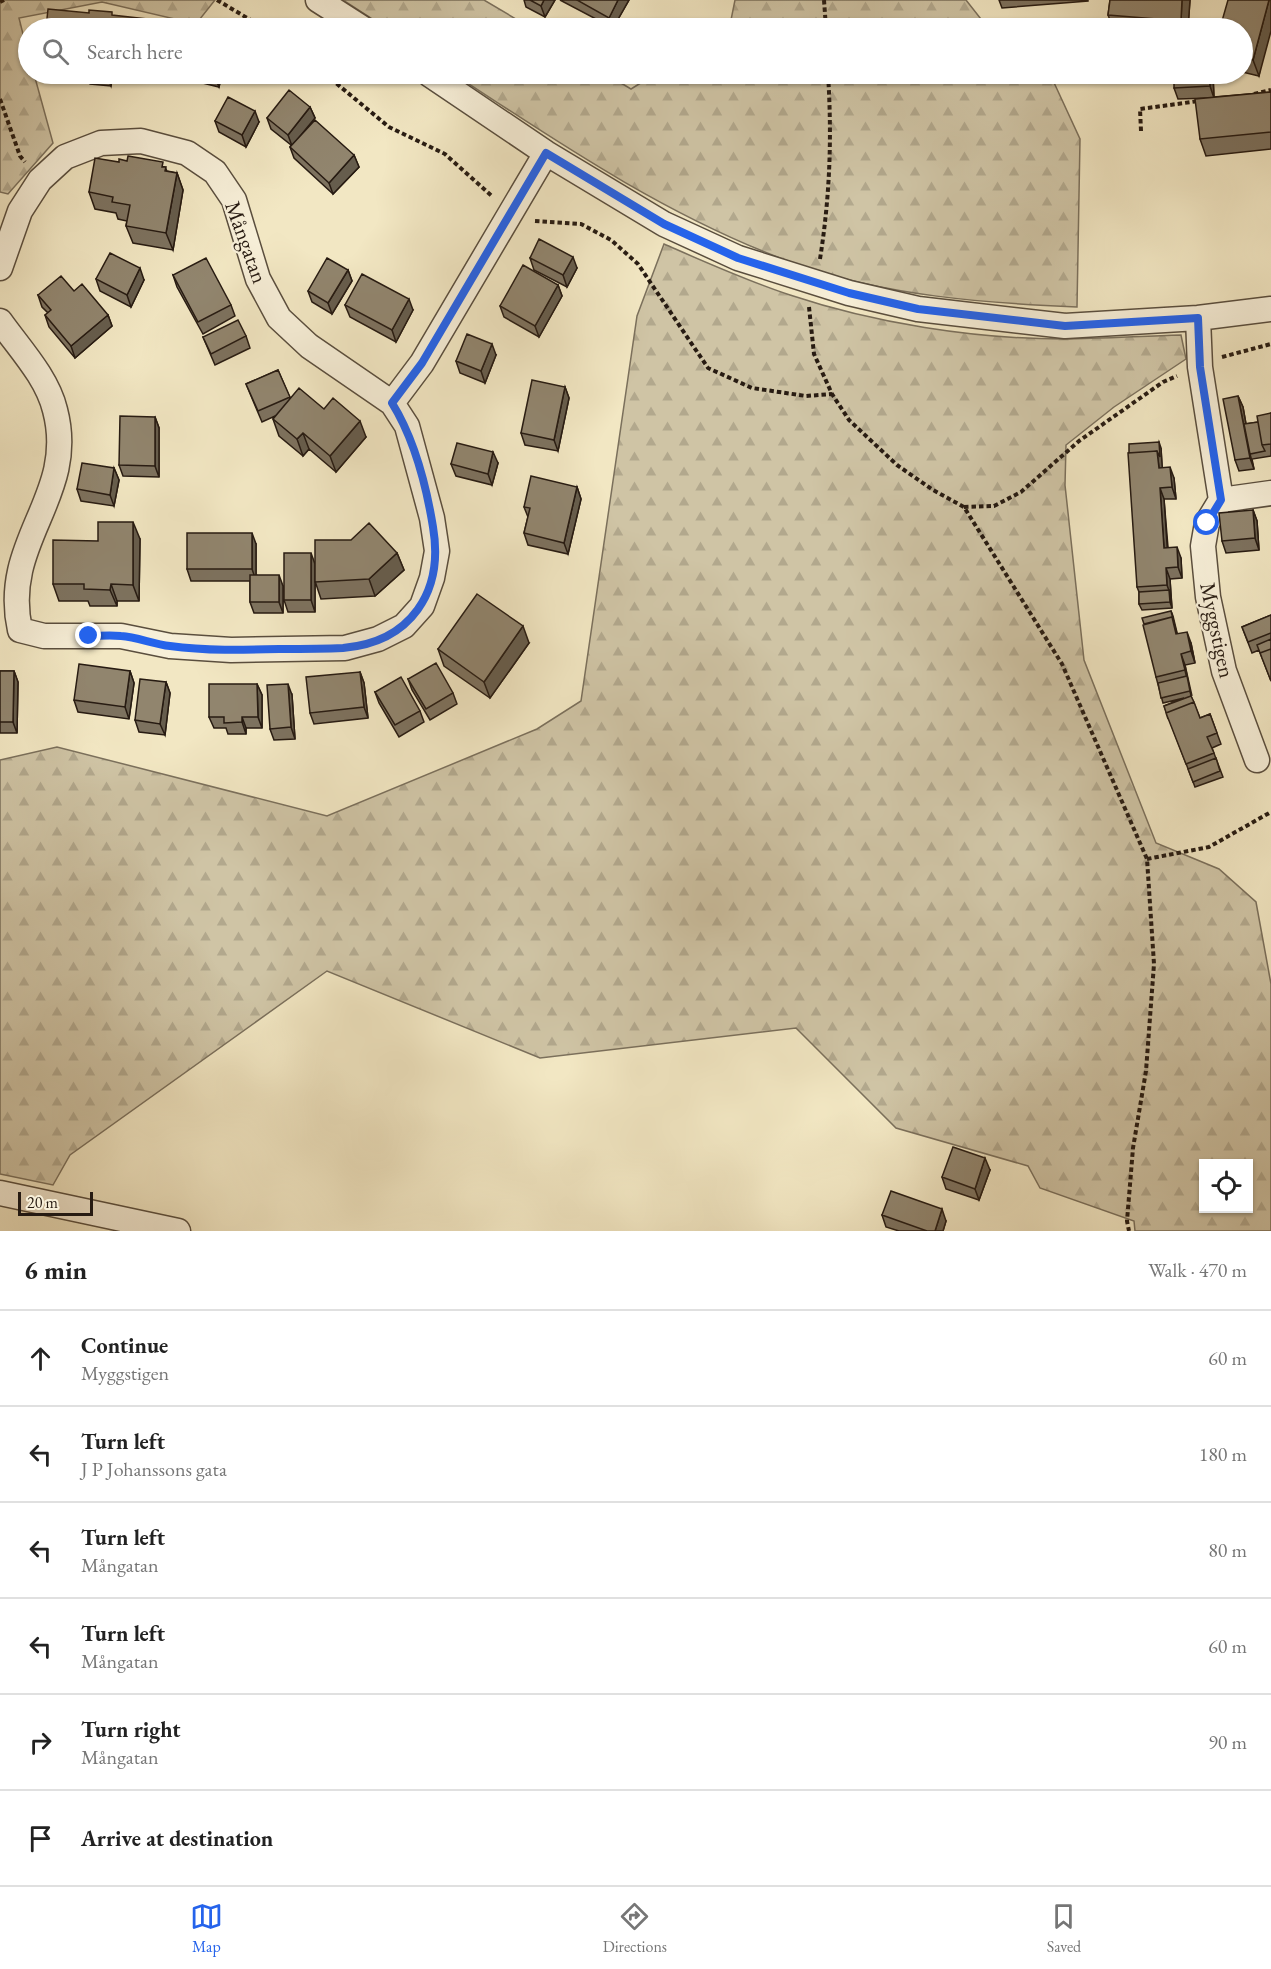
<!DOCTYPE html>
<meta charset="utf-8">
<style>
body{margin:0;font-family:"EB Garamond",serif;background:#f2f2f2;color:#222}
.controls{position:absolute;right:18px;bottom:18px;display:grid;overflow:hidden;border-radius:0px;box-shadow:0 2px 4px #0004}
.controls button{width:54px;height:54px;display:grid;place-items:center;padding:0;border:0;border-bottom:2px solid #e0e0e0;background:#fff;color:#222;font:30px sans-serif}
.scale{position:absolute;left:18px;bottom:15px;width:75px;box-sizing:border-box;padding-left:6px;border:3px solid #271b12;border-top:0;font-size:16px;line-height:21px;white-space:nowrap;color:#271b12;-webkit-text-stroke:4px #f7efd8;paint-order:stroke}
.stop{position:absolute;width:18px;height:18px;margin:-14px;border:4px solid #2563eb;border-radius:50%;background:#fff}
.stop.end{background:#2563eb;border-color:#fff;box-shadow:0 2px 6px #0008}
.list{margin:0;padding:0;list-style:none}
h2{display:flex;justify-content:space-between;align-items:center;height:78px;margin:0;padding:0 24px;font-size:26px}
h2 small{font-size:20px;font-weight:400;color:#767676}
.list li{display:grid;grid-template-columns:39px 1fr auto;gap:18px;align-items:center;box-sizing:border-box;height:96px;padding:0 24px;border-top:2px solid #e0e0e0}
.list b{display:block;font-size:22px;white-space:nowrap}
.list p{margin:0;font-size:20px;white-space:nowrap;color:#767676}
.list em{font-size:20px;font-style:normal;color:#767676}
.icon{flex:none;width:33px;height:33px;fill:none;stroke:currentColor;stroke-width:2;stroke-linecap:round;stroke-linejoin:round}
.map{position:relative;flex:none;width:1271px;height:1231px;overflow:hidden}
.search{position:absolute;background:#fff;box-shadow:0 2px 4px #0004;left:18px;right:18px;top:18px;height:66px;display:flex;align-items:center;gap:15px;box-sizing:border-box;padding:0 21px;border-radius:33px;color:#767676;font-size:22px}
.sheet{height:654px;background:#fff}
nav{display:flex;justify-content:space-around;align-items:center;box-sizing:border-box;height:84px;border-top:2px solid #e0e0e0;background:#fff;font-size:16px;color:#767676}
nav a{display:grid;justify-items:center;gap:3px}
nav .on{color:#2563eb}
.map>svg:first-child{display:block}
.forest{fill:url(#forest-firs);stroke:#7b705c;stroke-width:1.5;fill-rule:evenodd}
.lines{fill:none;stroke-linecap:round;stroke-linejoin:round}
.minor-casing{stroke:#5a4e3e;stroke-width:27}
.path{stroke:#271b12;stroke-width:4;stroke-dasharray:4.5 3;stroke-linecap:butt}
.minor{stroke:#f7efd8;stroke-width:24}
.wall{fill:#7d725f;stroke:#271b12;stroke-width:1.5}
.shaded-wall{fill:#665d4d;stroke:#271b12;stroke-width:1.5}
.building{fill:#91856e;stroke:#271b12;stroke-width:1.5}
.route{stroke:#2563eb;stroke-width:8}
.labels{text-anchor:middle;stroke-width:4.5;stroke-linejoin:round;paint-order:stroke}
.street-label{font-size:22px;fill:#271b12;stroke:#f7efd8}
</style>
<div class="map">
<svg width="1271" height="1231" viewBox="0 0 1271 1231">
<defs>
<pattern id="forest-firs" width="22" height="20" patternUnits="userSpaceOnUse" patternTransform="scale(1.5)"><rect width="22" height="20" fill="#cfc4a5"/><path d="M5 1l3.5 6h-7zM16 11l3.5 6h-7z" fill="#b2a88d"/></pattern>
</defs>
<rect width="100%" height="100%" fill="#f2e7c3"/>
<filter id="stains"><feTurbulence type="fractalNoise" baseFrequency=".00333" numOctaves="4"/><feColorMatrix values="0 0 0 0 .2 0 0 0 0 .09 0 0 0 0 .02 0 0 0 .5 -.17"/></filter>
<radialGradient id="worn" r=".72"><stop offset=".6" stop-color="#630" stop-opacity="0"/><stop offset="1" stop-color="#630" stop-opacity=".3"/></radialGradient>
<path class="forest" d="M 0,0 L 215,0 L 196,24 L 102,2 L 19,18 L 28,54 L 28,74 L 34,74 L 53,143 L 8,194 L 0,192 Z
M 343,0 L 484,0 L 531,28 L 386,28 Z
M 735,0 L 966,0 L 988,28 L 725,28 L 730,25 Z
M 454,74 L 606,74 L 631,89 L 655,74 L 1050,74 L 1080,139 L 1077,307 C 986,303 886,296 799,265 C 675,221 563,146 454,74 Z
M 664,244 C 705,262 747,281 790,295 C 874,323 974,339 1063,339 C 1102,339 1141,336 1181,335 L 1186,359 L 1114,407 L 1066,445 L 1065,485 L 1084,660 L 1156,843 L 1219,869 L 1256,902 L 1271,984 L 1271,1231 L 1135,1231 L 1134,1221 L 1040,1188 L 1028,1166 L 896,1128 L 796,1028 L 540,1058 L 327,971 L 70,1155 L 53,1185 L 0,1174 L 0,760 L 57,747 L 327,816 L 537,729 L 581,701 L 637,316 ZM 1204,1164 L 1248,1164 L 1248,1208 L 1204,1208 Z"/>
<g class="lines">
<g class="minor-casing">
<path id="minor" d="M 318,0 L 362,28
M 429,74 L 546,153 L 664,224 L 738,258 L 849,293 L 918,309 L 1065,326 L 1198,318 L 1271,309
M 0,268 L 20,211 L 40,180 L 65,157 L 101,143 L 141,141 L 187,153 L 215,172 L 234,200 L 258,279 L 279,318 L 309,346 L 392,403 L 407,426 L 432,518 L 437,551 L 432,578 L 422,606 L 404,626 L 378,639 L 345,648 L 231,650 L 170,646 L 121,636 L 44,636 L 20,630 C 0,540 78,497 55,410 C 47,377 19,348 0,321
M 1198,318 L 1200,367 L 1221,500 L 1271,493
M 392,403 L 422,363 L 546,153
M 1221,500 L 1207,523 L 1203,546 L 1208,597 L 1224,671 L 1257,760
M 0,1193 L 178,1231"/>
</g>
<path class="path" d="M 217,0 L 264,28
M 824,0 L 826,28
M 0,2 L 4,0
M 325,74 L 389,127 L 445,154 L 493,197
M 1254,94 L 1271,90
M 0,99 L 20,156 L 25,162
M 1141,131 L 1140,109 L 1199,101
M 535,221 L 581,224 L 611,240 L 638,264 L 708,368 L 752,388 L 806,396 L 832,394
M 820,259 C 830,196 832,137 828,74
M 809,307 L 814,354 L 832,394 L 849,420 L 897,465 L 933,490 L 964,507 L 1062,664 L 1147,859 L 1154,964 L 1146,1071 L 1133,1148 L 1127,1221 L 1129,1231
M 1222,357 L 1271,344
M 964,507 L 994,506 L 1021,492 L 1079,441 L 1163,382 L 1177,376
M 1147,859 L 1209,847 L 1271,812"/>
<use href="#minor" class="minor"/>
</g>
<path class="wall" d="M 524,0 L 555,0 L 545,17 L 526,7 Z
M 560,0 L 629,0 L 613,28 Z
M 999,0 L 1088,0 L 1088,1 L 1002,8 Z
M 1110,0 L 1190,0 L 1188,28 L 1113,28 L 1108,15 Z
M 1271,0 L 1259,76 L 1242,72 L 1242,28 Z
M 65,74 L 149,74 L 149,76 L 134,74 L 133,82 L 112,80 L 111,86 L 90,84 L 87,77 L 65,75 Z
M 166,74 L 222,74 L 219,87 Z
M 1213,75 L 1214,97 L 1271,92 L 1271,149 L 1206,156 L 1200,139 L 1209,98 L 1178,99 L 1174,88 Z
M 310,107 L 315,118 L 303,133 L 354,155 L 359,167 L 333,194 L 294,158 L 290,147 L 291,145 L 271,129 L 267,118 Z
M 215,121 L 259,122 L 246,147 L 219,132 Z
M 119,162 L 165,167 L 167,171 L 177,173 L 183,190 L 173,250 L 133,243 L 126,226 L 127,221 L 118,219 L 116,213 L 95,209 L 89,192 Z
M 530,258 L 577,268 L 567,287 L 534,270 Z
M 348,270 L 352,281 L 332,314 L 312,302 L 308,291 Z
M 173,275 L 231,305 L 235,316 L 203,334 L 177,287 Z
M 96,279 L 144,280 L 131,307 L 100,291 Z
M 558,285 L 562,296 L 539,337 L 504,317 L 500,306 Z
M 38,295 L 108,315 L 112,326 L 75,358 L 49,327 L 45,315 L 48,313 L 42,307 Z
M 345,305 L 413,310 L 396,342 L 350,317 Z
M 246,336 L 250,348 L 215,365 L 203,337 Z
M 496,355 L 485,383 L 460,373 L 456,361 Z
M 278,370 L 290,398 L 324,409 L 366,437 L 336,472 L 309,449 L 303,456 L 279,436 L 273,419 L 275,416 L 262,422 L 246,384 Z
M 565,387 L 569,398 L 558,451 L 525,445 L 521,433 Z
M 1238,396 L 1243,407 L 1246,424 L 1258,422 L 1271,413 L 1271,456 L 1252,459 L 1254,469 L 1239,471 L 1235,460 Z
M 155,417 L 159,428 L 159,477 L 123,476 L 119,465 Z
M 1161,448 L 1162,467 L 1174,478 L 1176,499 L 1164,499 L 1168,547 L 1181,558 L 1182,578 L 1170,579 L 1172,608 L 1142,610 L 1139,604 L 1139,592 L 1137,587 Z
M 498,463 L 492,485 L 456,476 L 451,464 Z
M 114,468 L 119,480 L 114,506 L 81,501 L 77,489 Z
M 577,487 L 581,499 L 568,554 L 528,545 L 524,533 L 528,517 L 524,507 Z
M 1253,510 L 1257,521 L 1259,550 L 1226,553 L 1222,541 Z
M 140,539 L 139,601 L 117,601 L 117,606 L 90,606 L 88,601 L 59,601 L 53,584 L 98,541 Z
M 256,544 L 256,575 L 283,586 L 283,613 L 254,613 L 250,602 L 250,581 L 191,581 L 187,569 Z
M 397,553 L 404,570 L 375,596 L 321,599 L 315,581 L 315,612 L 288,612 L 284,600 L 315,563 Z
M 1171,611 L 1177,634 L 1191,643 L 1195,663 L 1185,665 L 1191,696 L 1200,718 L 1210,714 L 1221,744 L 1212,748 L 1223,777 L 1195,787 L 1164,706 L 1184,698 L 1163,703 L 1156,677 Z
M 1271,615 L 1271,681 L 1259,650 L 1252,653 L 1242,627 Z
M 529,643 L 490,698 L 444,666 L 438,649 Z
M 0,671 L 14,671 L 18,682 L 17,733 L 0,733 Z
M 130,671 L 134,683 L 129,719 L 78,712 L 74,700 Z
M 360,672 L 364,683 L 368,718 L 314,724 L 310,713 Z
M 408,679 L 453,693 L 457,704 L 430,720 L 412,690 Z
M 166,682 L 170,693 L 165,735 L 139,732 L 135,720 Z
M 257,684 L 262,695 L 262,728 L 246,728 L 246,734 L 228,734 L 226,728 L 214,728 L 209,717 Z
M 375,692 L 420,711 L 424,722 L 399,737 L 379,703 Z
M 292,695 L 295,739 L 274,740 L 270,729 Z
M 990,1170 L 979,1200 L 946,1189 L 942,1177 Z
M 882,1215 L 946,1221 L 943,1231 L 899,1231 L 886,1227 Z"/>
<path class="shaded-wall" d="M 544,0 L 555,0 L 545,17 L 541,6 Z
M 618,0 L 629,0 L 613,28 L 609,18 Z
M 1182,0 L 1190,0 L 1188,28 L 1184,28 L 1181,21 Z
M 1269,0 L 1271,0 L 1271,31 L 1259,76 L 1253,60 Z
M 147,19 L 150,28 L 146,28 Z
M 106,74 L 109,74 L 112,80 L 111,86 Z
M 130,74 L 134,74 L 133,82 Z
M 215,74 L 222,74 L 219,87 L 214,75 Z
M 1209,74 L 1213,74 L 1213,75 L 1214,98 L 1210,86 Z
M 310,107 L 315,118 L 292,146 L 288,135 Z
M 255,111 L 259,122 L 246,147 L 242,135 Z
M 354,155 L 359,167 L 333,194 L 329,183 Z
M 177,173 L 183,190 L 173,250 L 166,233 Z
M 573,257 L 577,268 L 567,287 L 563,275 Z
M 140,268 L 144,280 L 131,307 L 127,295 Z
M 348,270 L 352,281 L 332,314 L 328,303 Z
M 558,285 L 562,296 L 539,337 L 535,326 Z
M 409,299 L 413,310 L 396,342 L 392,330 Z
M 108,315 L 112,326 L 75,358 L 71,346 Z
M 492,344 L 496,355 L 485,383 L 481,371 Z
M 565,387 L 569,398 L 558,451 L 554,440 Z
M 1238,396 L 1243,407 L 1251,453 L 1250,454 L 1254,469 L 1250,458 Z
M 155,417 L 159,428 L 159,477 L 155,466 Z
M 360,421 L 366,437 L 336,472 L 330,456 Z
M 303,433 L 309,449 L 303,456 L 297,439 Z
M 1159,442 L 1161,448 L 1163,479 L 1159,468 L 1157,451 Z
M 493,452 L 498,463 L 492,485 L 488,474 Z
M 1170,467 L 1174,478 L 1176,499 L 1172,487 Z
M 114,468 L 119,480 L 114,506 L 110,495 Z
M 577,487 L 581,499 L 568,554 L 564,543 Z
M 1160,488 L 1164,499 L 1168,559 L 1164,548 Z
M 1253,510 L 1257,521 L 1259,550 L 1255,538 Z
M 133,522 L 140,539 L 139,601 L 133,585 Z
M 252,533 L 256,544 L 256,581 L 252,569 Z
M 1177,547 L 1181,558 L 1182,578 L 1178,567 Z
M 311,553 L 315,564 L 315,612 L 311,600 Z
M 397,553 L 404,570 L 375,596 L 369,579 Z
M 1166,568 L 1170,579 L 1171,596 L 1167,585 Z
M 279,575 L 283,586 L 283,613 L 279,602 Z
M 111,584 L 117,601 L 117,606 L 110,590 Z
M 1169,590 L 1171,596 L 1172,608 L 1170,602 Z
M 1171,611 L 1173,616 L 1180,645 L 1176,634 Z
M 523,626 L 529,643 L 490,698 L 484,682 Z
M 1187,632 L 1191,643 L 1195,663 L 1191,651 Z
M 1181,654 L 1185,665 L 1192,696 L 1190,691 Z
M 14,671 L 18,682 L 17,733 L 13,722 Z
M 130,671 L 134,683 L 129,719 L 125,707 Z
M 360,672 L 364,683 L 368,718 L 364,707 Z
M 166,682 L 170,693 L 165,735 L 160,724 Z
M 257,684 L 262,695 L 262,728 L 258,717 Z
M 288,684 L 292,695 L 295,739 L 291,727 Z
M 242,717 L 246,728 L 246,734 L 242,722 Z
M 985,1158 L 990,1170 L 979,1200 L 975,1189 Z
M 942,1209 L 946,1221 L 943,1231 L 935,1231 Z"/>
<path class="building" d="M 530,0 L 544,0 L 541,6 Z
M 577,0 L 618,0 L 609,18 Z
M 1110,0 L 1182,0 L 1181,21 L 1108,15 Z
M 1228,0 L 1269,0 L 1253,60 L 1242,57 L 1242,28 L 1220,28 Z
M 48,9 L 89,13 L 89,10 L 112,12 L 112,15 L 147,19 L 146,28 L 46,28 Z
M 1174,74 L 1209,74 L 1210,86 L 1174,88 Z
M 289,90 L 310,107 L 288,135 L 267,118 Z
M 1271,92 L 1271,132 L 1200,139 L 1195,99 Z
M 228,97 L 255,111 L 242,135 L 215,121 Z
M 315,120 L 354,155 L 329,183 L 290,147 Z
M 128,156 L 163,162 L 162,167 L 166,167 L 165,171 L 177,173 L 166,233 L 126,226 L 130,205 L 112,202 L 113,197 L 89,192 L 95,158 L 119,162 L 119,159 L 127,161 Z
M 539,239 L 573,257 L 563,275 L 530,258 Z
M 110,253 L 140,268 L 127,295 L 96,279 Z
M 206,258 L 231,305 L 198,322 L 173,275 Z
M 327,258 L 348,270 L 328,303 L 308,291 Z
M 523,265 L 558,285 L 535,326 L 500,306 Z
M 362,274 L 409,299 L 392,330 L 345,305 Z
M 61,276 L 74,291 L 82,284 L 108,315 L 71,346 L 45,315 L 51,310 L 38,295 Z
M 238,320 L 246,336 L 211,354 L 203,337 Z
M 467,334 L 492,344 L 481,371 L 456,361 Z
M 278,370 L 290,397 L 258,411 L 246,384 Z
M 532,380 L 565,387 L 554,440 L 521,433 Z
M 299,388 L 324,409 L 333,398 L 360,421 L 330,456 L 303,433 L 297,439 L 273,419 Z
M 1238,396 L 1250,458 L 1235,460 L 1223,399 Z
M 1271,413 L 1271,444 L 1262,445 L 1257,416 Z
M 120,416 L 155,417 L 155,466 L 119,465 Z
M 1258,422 L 1262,445 L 1265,451 L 1250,454 L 1244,424 Z
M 1159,442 L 1160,457 L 1157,451 L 1129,453 L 1129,444 Z
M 457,443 L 493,452 L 488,474 L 451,464 Z
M 1157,451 L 1159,468 L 1170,467 L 1172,487 L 1160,488 L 1164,548 L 1177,547 L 1178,567 L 1166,568 L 1167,585 L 1137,587 L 1128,453 Z
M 82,463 L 114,468 L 110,495 L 77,489 Z
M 531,476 L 577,487 L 564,543 L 524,533 L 530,508 L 524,507 Z
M 1253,510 L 1255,538 L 1222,541 L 1219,513 Z
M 98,522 L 133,522 L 133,585 L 111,584 L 110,590 L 84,589 L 84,584 L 53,584 L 53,540 L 98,541 Z
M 369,523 L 397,553 L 369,579 L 315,582 L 315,540 L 351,540 Z
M 187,533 L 252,533 L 252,569 L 187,569 Z
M 284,553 L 311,553 L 311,600 L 284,600 Z
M 250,575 L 279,575 L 279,602 L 250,602 Z
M 1169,590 L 1170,602 L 1139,604 L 1139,592 Z
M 477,594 L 523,626 L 484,682 L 438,649 Z
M 1171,611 L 1174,623 L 1172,617 L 1144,624 L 1142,618 Z
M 1271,615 L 1271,633 L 1248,642 L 1242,627 Z
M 1172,617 L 1176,634 L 1187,632 L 1191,651 L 1181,654 L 1185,670 L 1156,677 L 1143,625 Z
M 1271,639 L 1271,649 L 1260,653 L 1262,658 L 1257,645 Z
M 1271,649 L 1271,681 L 1260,653 Z
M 436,663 L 453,693 L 426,709 L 408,679 Z
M 79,664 L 130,671 L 125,707 L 74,700 Z
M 0,671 L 14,671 L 13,722 L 0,722 Z
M 360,672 L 364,707 L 310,713 L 306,677 Z
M 1187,676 L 1190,691 L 1161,698 L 1158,683 Z
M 401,677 L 420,711 L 395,725 L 375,692 Z
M 140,679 L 166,682 L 160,724 L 135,720 Z
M 209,684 L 257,684 L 258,717 L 242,717 L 242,722 L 224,723 L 224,717 L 209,717 Z
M 288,684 L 291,727 L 270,729 L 267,685 Z
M 1191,696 L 1194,702 L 1166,713 L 1168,719 L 1164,706 Z
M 1194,702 L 1200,718 L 1210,714 L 1217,733 L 1207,737 L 1214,753 L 1186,764 L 1166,713 Z
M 1216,758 L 1220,771 L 1193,782 L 1188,769 Z
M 953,1147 L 985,1158 L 975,1189 L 942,1177 Z
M 891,1191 L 942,1209 L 935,1231 L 927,1231 L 882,1215 Z"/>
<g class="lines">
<path class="route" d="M 89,636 C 99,636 110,635 121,636 C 137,637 153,644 170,646 C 206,651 243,650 279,649 C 300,649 322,649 343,648 C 411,642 444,592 433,527 C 426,484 415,440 392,403 L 422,363 L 546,153 L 664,224 L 738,258 L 849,293 L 918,309 L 1065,326 L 1198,318 L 1200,367 L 1221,500 L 1207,523"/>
</g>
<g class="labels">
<g class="street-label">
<text transform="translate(247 242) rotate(70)" y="8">Mångatan</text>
<text transform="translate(1218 630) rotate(78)" y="8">Myggstigen</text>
</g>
</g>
<rect width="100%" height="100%" filter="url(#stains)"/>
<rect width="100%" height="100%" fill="url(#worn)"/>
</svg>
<div class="controls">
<button><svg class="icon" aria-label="locate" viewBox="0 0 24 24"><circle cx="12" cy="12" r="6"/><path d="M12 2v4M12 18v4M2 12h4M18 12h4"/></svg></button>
</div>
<div class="scale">20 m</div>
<div class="stop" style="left:1207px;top:523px"></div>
<div class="stop end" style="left:89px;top:636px"></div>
<div class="search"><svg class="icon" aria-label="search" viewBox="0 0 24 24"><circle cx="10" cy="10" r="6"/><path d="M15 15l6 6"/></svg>Search here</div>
</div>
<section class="sheet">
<h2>6 min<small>Walk · 470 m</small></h2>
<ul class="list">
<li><svg class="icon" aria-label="ahead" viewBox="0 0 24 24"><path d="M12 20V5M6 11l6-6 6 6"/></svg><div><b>Continue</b><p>Myggstigen</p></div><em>60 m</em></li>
<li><svg class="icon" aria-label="left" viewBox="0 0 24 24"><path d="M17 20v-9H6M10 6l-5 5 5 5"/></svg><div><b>Turn left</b><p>J P Johanssons gata</p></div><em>180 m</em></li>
<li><svg class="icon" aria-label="left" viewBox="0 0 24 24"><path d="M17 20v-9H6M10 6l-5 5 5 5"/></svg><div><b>Turn left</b><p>Mångatan</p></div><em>80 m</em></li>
<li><svg class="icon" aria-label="left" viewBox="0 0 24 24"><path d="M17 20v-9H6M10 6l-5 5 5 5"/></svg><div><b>Turn left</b><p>Mångatan</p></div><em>60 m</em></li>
<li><svg class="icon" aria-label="right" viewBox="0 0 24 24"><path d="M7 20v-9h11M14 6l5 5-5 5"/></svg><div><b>Turn right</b><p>Mångatan</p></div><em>90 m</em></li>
<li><svg class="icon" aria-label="arrive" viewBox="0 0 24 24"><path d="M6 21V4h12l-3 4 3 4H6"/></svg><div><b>Arrive at destination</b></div></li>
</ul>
</section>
<nav>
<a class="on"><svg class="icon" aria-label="map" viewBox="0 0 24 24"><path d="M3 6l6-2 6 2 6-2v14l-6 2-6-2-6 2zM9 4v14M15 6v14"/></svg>Map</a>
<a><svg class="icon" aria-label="directions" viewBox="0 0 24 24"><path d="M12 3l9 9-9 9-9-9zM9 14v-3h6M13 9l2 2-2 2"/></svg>Directions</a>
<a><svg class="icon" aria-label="saved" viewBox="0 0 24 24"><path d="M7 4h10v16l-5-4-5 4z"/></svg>Saved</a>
</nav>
